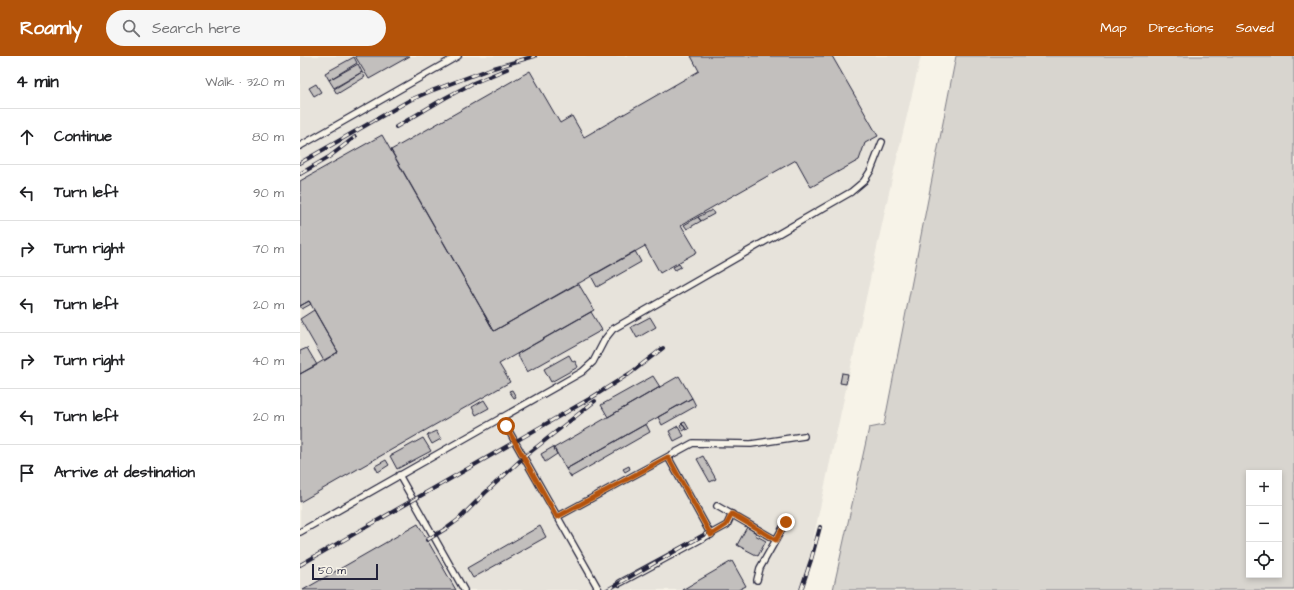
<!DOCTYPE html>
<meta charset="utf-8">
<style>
body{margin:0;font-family:"Architects Daughter",sans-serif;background:#f6f6f6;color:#202124}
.controls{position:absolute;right:12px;bottom:12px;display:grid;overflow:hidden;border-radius:0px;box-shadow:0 2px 6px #0003}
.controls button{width:36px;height:36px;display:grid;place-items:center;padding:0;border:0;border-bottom:1px solid #e0e0e0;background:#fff;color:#202124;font:20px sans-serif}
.scale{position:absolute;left:12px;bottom:10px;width:66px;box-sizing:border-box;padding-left:4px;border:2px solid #22223b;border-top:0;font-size:11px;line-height:14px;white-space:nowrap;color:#22223b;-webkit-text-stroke:3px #f7f3e8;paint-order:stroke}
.stop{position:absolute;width:12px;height:12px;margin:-9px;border:3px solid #b45309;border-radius:50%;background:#fff}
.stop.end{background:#b45309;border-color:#fff;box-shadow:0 1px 4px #0008}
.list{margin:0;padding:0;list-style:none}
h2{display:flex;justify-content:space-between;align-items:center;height:52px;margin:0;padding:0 16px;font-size:17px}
h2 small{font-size:13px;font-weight:400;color:#757577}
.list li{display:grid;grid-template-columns:26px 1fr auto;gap:12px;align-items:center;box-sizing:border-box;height:56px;padding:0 16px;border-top:1px solid #e0e0e0}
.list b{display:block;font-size:15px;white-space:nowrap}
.list em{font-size:13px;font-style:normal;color:#757577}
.icon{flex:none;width:22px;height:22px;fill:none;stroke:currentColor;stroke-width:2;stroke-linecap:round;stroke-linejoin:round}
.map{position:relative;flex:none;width:994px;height:534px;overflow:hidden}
header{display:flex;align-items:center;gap:24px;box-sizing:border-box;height:56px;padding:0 20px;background:#b45309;color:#fff}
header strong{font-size:19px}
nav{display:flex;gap:22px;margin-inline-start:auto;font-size:14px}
.search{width:280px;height:36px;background:#f6f6f6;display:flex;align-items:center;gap:10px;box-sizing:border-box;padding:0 14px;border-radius:22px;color:#757577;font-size:15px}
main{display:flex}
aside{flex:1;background:#fff}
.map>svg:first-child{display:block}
.built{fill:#e7e3db}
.green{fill:#d8d5cf;stroke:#7d7c85;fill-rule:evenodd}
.building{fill:#c2bfbd;stroke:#22223b}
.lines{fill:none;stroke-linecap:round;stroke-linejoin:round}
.lane-casing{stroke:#22223b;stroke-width:8}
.lane{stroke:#f7f3e8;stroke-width:5.5}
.rail-casing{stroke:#22223b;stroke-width:4}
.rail{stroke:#f7f3e8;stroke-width:2.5;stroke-dasharray:8;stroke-linecap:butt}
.route{stroke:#b45309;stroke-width:5}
</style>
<header>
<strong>Roamly</strong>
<div class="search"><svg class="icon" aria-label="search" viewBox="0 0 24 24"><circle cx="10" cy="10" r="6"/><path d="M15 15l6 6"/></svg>Search here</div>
<nav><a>Map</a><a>Directions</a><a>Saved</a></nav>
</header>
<main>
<aside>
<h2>4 min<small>Walk · 320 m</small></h2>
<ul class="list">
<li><svg class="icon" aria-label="ahead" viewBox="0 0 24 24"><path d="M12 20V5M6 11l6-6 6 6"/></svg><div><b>Continue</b></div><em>80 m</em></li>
<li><svg class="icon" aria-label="left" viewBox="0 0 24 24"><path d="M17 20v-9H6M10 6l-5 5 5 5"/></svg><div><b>Turn left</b></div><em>90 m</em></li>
<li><svg class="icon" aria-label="right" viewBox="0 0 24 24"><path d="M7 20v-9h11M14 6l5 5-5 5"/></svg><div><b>Turn right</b></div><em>70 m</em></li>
<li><svg class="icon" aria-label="left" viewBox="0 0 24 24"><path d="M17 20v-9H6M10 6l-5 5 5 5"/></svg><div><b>Turn left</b></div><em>20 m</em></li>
<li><svg class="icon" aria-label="right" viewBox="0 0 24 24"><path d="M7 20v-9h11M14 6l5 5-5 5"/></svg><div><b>Turn right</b></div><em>40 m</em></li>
<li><svg class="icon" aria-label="left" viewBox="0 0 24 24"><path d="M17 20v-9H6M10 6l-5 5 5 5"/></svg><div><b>Turn left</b></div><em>20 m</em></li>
<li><svg class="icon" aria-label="arrive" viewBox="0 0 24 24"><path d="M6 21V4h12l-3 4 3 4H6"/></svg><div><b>Arrive at destination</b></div></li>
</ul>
</aside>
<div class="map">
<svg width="994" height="534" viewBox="0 0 994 534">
<rect width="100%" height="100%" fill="#f7f3e8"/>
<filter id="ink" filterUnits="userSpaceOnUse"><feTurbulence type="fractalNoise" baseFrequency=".025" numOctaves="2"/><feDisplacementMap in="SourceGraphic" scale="8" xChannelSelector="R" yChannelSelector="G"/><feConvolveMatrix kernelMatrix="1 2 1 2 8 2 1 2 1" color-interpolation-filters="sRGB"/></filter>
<g filter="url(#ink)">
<path class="built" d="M 0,0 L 621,0 L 592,123 L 502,534 L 0,534 Z"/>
<path class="green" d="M 656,0 L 994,0 L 994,534 L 533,534 L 569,372 L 584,369 ZM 949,417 L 979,417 L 979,519 L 949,519 Z"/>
<path class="building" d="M 55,0 L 110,0 L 69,23 Z
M 391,0 L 532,0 L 578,80 L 565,87 L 559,104 L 511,131 L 496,104 L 381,169 L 397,196 L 360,217 L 345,190 L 194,275 L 91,94 L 230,15 L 260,67 L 272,60 L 284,81 L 399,15 Z
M 54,1 L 57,7 L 29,24 L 25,17 Z
M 58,8 L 62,16 L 34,32 L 29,24 Z
M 62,16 L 65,21 L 37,38 L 34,33 Z
M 16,28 L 21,36 L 14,40 L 9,32 Z
M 82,79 L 194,275 L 278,227 L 294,254 L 199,308 L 210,326 L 0,446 L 0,318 L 38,296 L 9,245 L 0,250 L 0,125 Z
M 412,154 L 414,158 L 401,165 L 398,161 Z
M 398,161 L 401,165 L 387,173 L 384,169 Z
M 335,195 L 341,206 L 297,231 L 291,220 Z
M 379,208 L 381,211 L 375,214 L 373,211 Z
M 9,245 L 11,248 L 2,253 L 0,250 Z
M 14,254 L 38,296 L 24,305 L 0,263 Z
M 291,256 L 302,274 L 227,316 L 217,298 Z
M 350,261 L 356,271 L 337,282 L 331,271 Z
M 7,292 L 17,309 L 0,318 L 0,295 Z
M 269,299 L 273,306 L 275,305 L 278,311 L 251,326 L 244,313 Z
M 542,317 L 548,318 L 546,328 L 540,327 Z
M 353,320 L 360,331 L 308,361 L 301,349 Z
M 379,320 L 392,342 L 266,413 L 254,392 Z
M 212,334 L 216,341 L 214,342 L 209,335 Z
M 392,342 L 396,350 L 362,369 L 358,361 Z
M 184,344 L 189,352 L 176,359 L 172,351 Z
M 385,366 L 389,373 L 386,374 L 382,367 Z
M 382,367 L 386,373 L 383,375 L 380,369 Z
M 346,368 L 350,376 L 271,421 L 266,413 Z
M 378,370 L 384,380 L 374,385 L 369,375 Z
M 136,375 L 141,383 L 132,388 L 127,379 Z
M 123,382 L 131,395 L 97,413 L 90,400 Z
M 253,391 L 257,398 L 245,406 L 241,398 Z
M 403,400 L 416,423 L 410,426 L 397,403 Z
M 86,404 L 89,409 L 78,416 L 75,410 Z
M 329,410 L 330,413 L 325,416 L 323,413 Z
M 118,468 L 156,534 L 3,534 Z
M 240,470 L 246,481 L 173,522 L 167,512 Z
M 447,471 L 456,477 L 455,479 L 466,485 L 458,500 L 437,489 Z
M 432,505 L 446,530 L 438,534 L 382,534 Z"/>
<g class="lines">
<g class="lane-casing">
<path id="lane" d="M 0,90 L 158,0
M 201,361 L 299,534
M 368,401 L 411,479
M 99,419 L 164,534
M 417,450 L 476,484
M 257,461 L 393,387 L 451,388 L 504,380
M 0,476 L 282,316 L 293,306 L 305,283 L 313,273 L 551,136 L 564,125 L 571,114 L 582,86
M 457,524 L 460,512 L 486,466
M 320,527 L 427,469 L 432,458"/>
</g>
<use href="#lane" class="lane"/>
<g class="rail-casing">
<path id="rail" d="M 96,71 L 145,42 L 173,27 L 207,13
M 0,107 L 110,44 L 131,35 L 190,13 L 235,0
M 0,118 L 29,101 L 55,81
M 328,319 L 363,292
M 127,484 L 147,472 L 158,464 L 185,437 L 224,401 L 295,345
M 0,509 L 291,342 L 332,316
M 307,534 L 407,477
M 501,534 L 511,504 L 520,471"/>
</g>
<use href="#rail" class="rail"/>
</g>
</g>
<g class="lines" filter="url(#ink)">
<path class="route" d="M 206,370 L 257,461 L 368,401 L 411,479 L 426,469 L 432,458 L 476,484 L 486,466"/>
</g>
</svg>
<div class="controls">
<button>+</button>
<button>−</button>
<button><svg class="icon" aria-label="locate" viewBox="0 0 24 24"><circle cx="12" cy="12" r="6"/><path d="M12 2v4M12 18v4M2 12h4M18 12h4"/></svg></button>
</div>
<div class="scale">50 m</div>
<div class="stop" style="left:206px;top:370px"></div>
<div class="stop end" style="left:486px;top:466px"></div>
</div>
</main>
